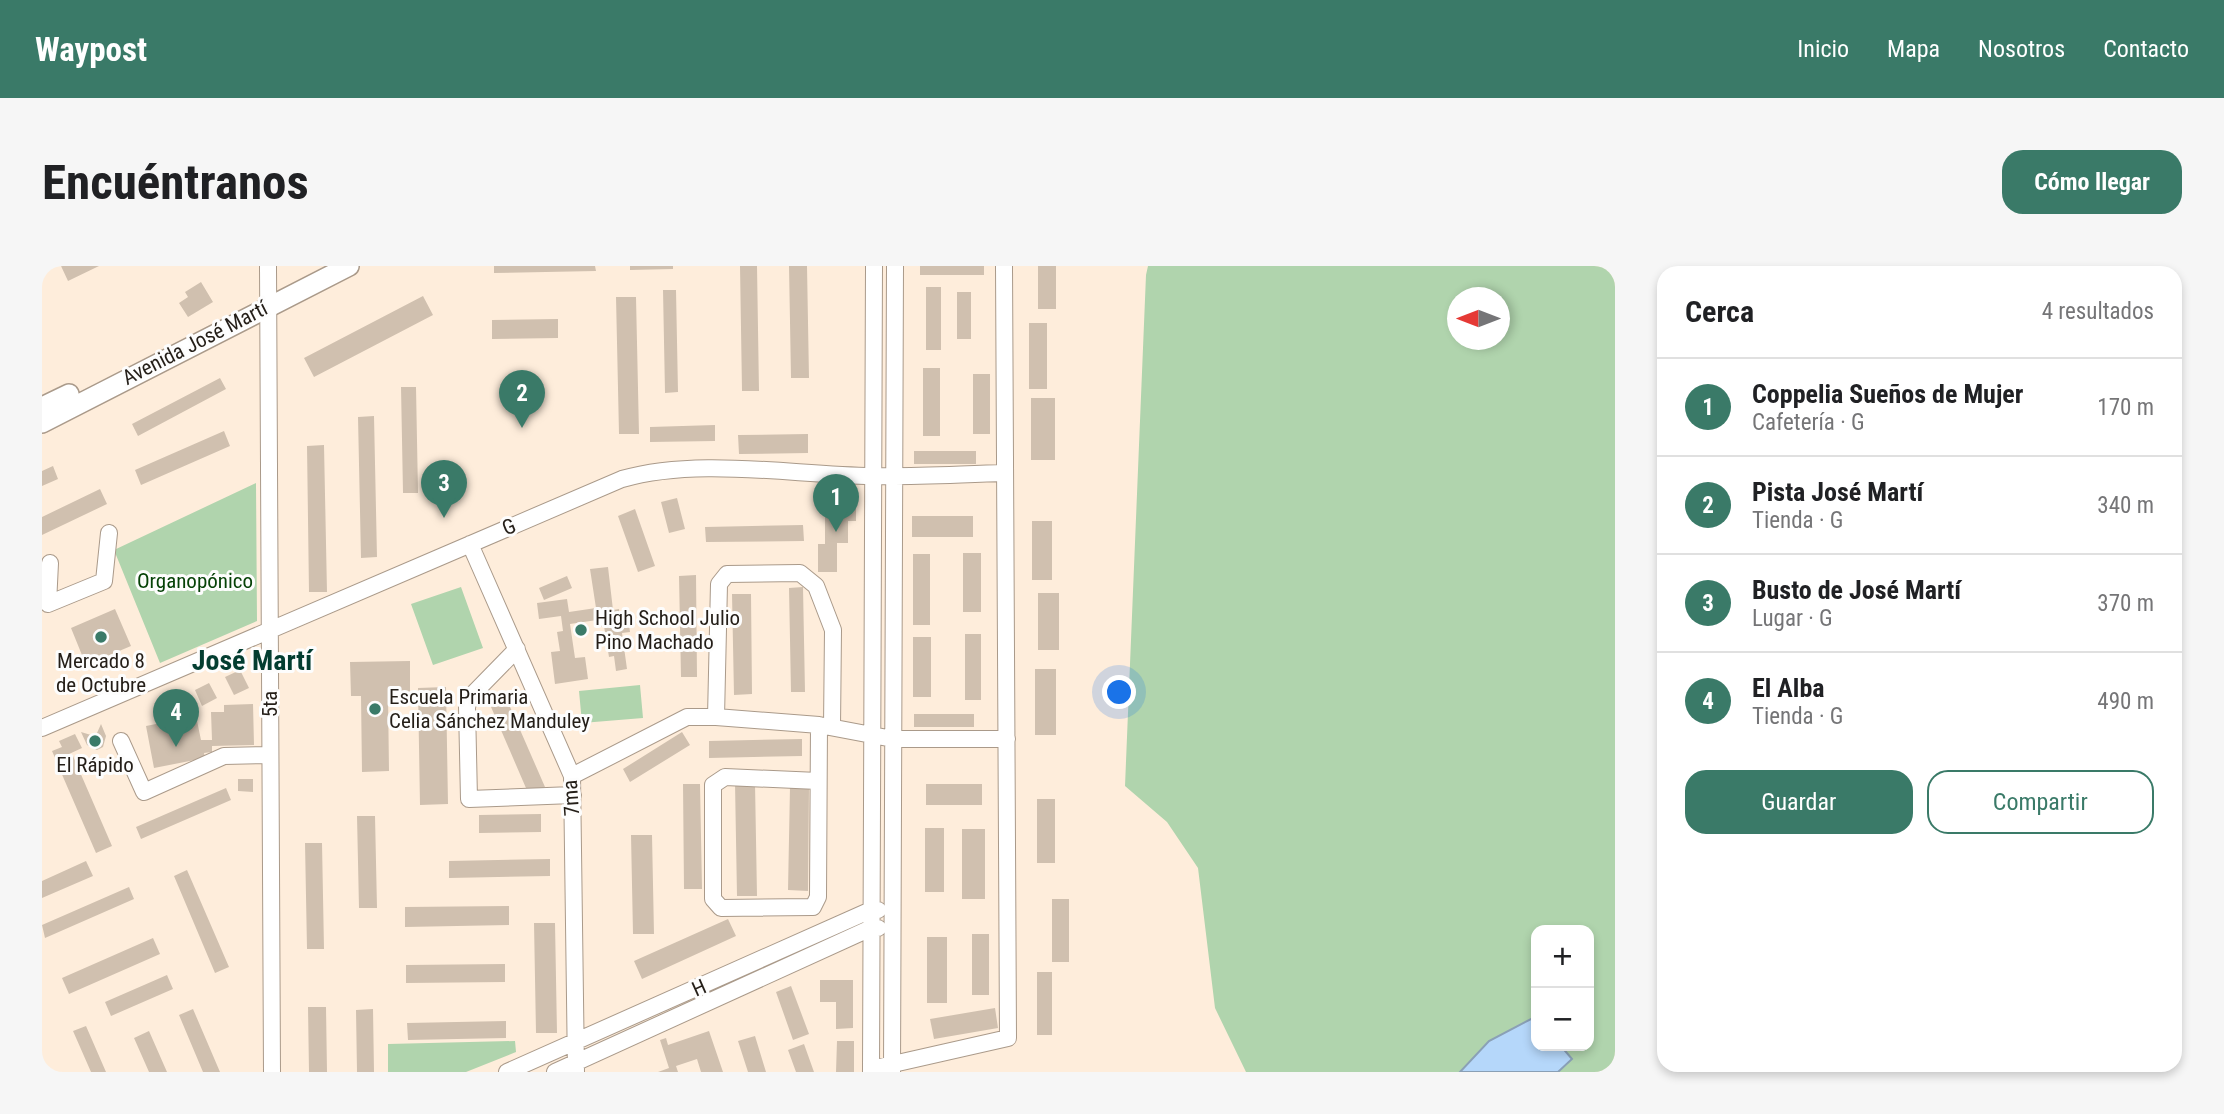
<!DOCTYPE html>
<html lang="es">
<meta charset="utf-8">
<style>
body{margin:0;font-family:"Roboto Condensed",sans-serif;background:#f6f6f6;color:#202124}
.controls{position:absolute;right:21px;bottom:21px;display:grid;overflow:hidden;border-radius:14px;box-shadow:0 4px 10px #0003}
.controls button{width:63px;height:63px;display:grid;place-items:center;padding:0;border:0;border-bottom:2px solid #e0e0e0;background:#fff;color:#202124;font:35px sans-serif}
.compass{position:absolute;left:1405px;top:21px;width:63px;height:63px;border-radius:50%;background:#fff;box-shadow:0 4px 10px #0003;rotate:270deg}
.you{position:absolute;left:1078px;top:427px;width:24px;height:24px;margin:-18px;border:5px solid #fff;border-radius:50%;background:#1a73e8;box-shadow:0 0 0 10px #1a73e833}
.badge{display:grid;place-items:center;width:46px;height:46px;border-radius:50%;background:#3a7a68;color:#fff;font-size:23px;font-weight:700}
.pin{position:absolute;translate:-50% -58px;filter:drop-shadow(0 2px 4px #0008)}
.pin::after{content:'';position:absolute;top:37px;width:24px;height:21px;background:inherit;clip-path:polygon(0 0,100% 0,50% 100%)}
.list{margin:0;padding:0;list-style:none}
h2{display:flex;justify-content:space-between;align-items:center;height:91px;margin:0;padding:0 28px;font-size:30px}
h2 small{font-size:23px;font-weight:400;color:#757577}
.list li{display:grid;grid-template-columns:46px 1fr auto;gap:21px;align-items:center;box-sizing:border-box;height:98px;padding:0 28px;border-top:2px solid #e0e0e0}
.list b{display:block;font-size:26px;white-space:nowrap}
.list p{margin:0;font-size:23px;white-space:nowrap;color:#757577}
.list em{font-size:23px;font-style:normal;color:#757577}
.actions{display:flex;gap:14px;padding:21px 28px}
.actions a{flex:1;padding:16px 0;border:2px solid #3a7a68;border-radius:21px;text-align:center;font-size:24px;color:#3a7a68}
.actions .main{background:#3a7a68;color:#fff}
.map{position:relative;flex:none;width:1573px;height:806px;overflow:hidden;border-radius:21px}
header{display:flex;align-items:center;gap:42px;box-sizing:border-box;height:98px;padding:0 35px;background:#3a7a68;color:#fff}
header strong{font-size:33px}
nav{display:flex;gap:38px;margin-inline-start:auto;font-size:24px}
.intro{display:flex;align-items:center;justify-content:space-between;box-sizing:border-box;height:168px;padding:0 42px}
h1{margin:0;font-size:49px}
.button{padding:18px 32px;border-radius:21px;background:#3a7a68;color:#fff;font-size:24px;font-weight:700}
main{display:flex;gap:42px;padding:0 42px}
aside{flex:1;background:#fff;border-radius:21px;box-shadow:0 4px 10px #0003}
.map>svg:first-child{display:block}
.green{fill:#b0d4ad;fill-rule:evenodd}
.water{fill:#b5d7fa;stroke:#8aa0b6;stroke-width:2}
.building{fill:#d0c0af}
.lines{fill:none;stroke-linecap:round;stroke-linejoin:round}
.minor-casing{stroke:#aa9a8a;stroke-width:18}
.major-casing{stroke:#aa9a8a;stroke-width:22}
.minor{stroke:#fff;stroke-width:16}
.major{stroke:#fff;stroke-width:19}
.poi-dot{fill:#3a7a68;stroke:#fdfdfd;stroke-width:2.5}
.labels{text-anchor:middle;stroke-width:6;stroke-linejoin:round;paint-order:stroke}
.street-label{font-size:21px;fill:#241e18;stroke:#fdfdfd}
.park-label{font-size:21px;fill:#064207;stroke:#fdfdfd}
.poi-label{font-size:21px;fill:#241e18;stroke:#fdfdfd;text-anchor:start}
.district-label{font-size:28px;font-weight:bold;fill:#033d30;stroke:#fdfdfd}
</style>
<header>
<strong>Waypost</strong>
<nav><a>Inicio</a><a>Mapa</a><a>Nosotros</a><a>Contacto</a></nav>
</header>
<div class="intro"><h1>Encuéntranos</h1><a class="button">Cómo llegar</a></div>
<main>
<div class="map">
<svg width="1573" height="806" viewBox="0 0 1573 806">
<rect width="100%" height="100%" fill="#feeddb"/>
<path class="green" d="M 1106,0 L 1573,0 L 1573,806 L 1204,806 L 1173,742 L 1156,602 L 1125,556 L 1083,520 L 1104,9 ZM 1416,32 L 1458,32 L 1458,74 L 1416,74 ZM 1494,664 L 1547,664 L 1547,780 L 1494,780 Z
M 214,217 L 215,355 L 118,397 L 72,284 Z
M 419,321 L 441,382 L 391,399 L 369,338 Z
M 598,419 L 601,452 L 540,457 L 537,425 Z
M 473,775 L 474,786 L 424,806 L 346,806 L 346,778 Z"/>
<path class="water" d="M 1493,751 L 1494,780 L 1519,780 L 1530,793 L 1516,806 L 1418,806 L 1447,775 Z"/>
<path class="building" d="M 19,0 L 57,0 L 26,15 Z
M 452,0 L 553,0 L 554,5 L 452,7 Z
M 588,0 L 631,0 L 631,3 L 588,4 Z
M 698,0 L 715,0 L 717,125 L 700,125 Z
M 747,0 L 765,0 L 767,112 L 749,112 Z
M 878,0 L 942,0 L 942,9 L 878,9 Z
M 996,0 L 1014,0 L 1014,43 L 996,43 Z
M 159,16 L 171,36 L 146,51 L 137,37 L 146,31 L 143,26 Z
M 884,21 L 899,21 L 899,84 L 884,84 Z
M 621,24 L 634,24 L 636,126 L 623,127 Z
M 915,26 L 929,26 L 929,73 L 915,73 Z
M 381,30 L 391,49 L 272,111 L 262,92 Z
M 574,31 L 594,31 L 597,168 L 577,168 Z
M 516,53 L 516,72 L 450,73 L 450,54 Z
M 987,57 L 1005,57 L 1005,123 L 987,123 Z
M 881,102 L 898,102 L 898,170 L 881,170 Z
M 931,108 L 948,108 L 948,168 L 931,168 Z
M 178,112 L 184,123 L 96,170 L 90,158 Z
M 359,121 L 374,121 L 376,227 L 361,227 Z
M 989,132 L 1013,132 L 1013,194 L 989,194 Z
M 332,150 L 335,291 L 319,292 L 316,151 Z
M 673,159 L 673,175 L 608,176 L 608,161 Z
M 182,165 L 188,180 L 99,219 L 93,204 Z
M 766,168 L 766,187 L 697,188 L 696,169 Z
M 282,179 L 285,326 L 267,326 L 265,180 Z
M 872,185 L 934,185 L 934,198 L 872,198 Z
M 11,200 L 16,213 L 0,220 L 0,205 Z
M 58,223 L 65,238 L 0,269 L 0,251 Z
M 635,232 L 643,263 L 627,267 L 619,236 Z
M 783,241 L 814,241 L 814,255 L 806,255 L 806,277 L 795,277 L 795,306 L 776,306 L 776,278 L 783,278 Z
M 593,243 L 613,300 L 596,306 L 576,250 Z
M 870,250 L 931,250 L 931,271 L 870,271 Z
M 990,255 L 1010,255 L 1010,314 L 990,314 Z
M 761,259 L 762,275 L 664,276 L 663,261 Z
M 921,287 L 939,287 L 939,346 L 921,346 Z
M 871,288 L 888,288 L 888,359 L 871,359 Z
M 566,301 L 571,344 L 577,343 L 578,352 L 586,351 L 588,366 L 580,367 L 585,403 L 574,405 L 572,390 L 567,391 L 562,360 L 556,361 L 555,354 L 528,358 L 533,392 L 543,391 L 546,413 L 513,418 L 509,386 L 518,385 L 515,366 L 521,365 L 519,350 L 497,353 L 495,337 L 525,333 L 527,346 L 554,342 L 548,303 Z
M 654,309 L 655,411 L 639,411 L 637,310 Z
M 525,310 L 530,322 L 502,334 L 497,322 Z
M 761,321 L 763,426 L 749,426 L 747,322 Z
M 996,327 L 1017,327 L 1017,384 L 996,384 Z
M 690,328 L 709,328 L 710,428 L 692,429 Z
M 73,343 L 89,380 L 44,399 L 29,362 Z
M 923,368 L 939,368 L 939,434 L 923,434 Z
M 871,371 L 889,371 L 889,431 L 871,431 Z
M 368,395 L 368,429 L 346,429 L 347,505 L 320,506 L 319,430 L 309,430 L 308,396 Z
M 993,403 L 1014,403 L 1014,469 L 993,469 Z
M 198,404 L 207,422 L 192,429 L 183,411 Z
M 167,417 L 175,432 L 160,440 L 153,424 Z
M 404,421 L 406,538 L 378,539 L 376,422 Z
M 462,427 L 503,521 L 487,529 L 446,434 Z
M 211,438 L 212,479 L 170,480 L 170,486 L 162,487 L 163,492 L 112,502 L 104,460 L 154,450 L 159,474 L 170,474 L 169,446 L 182,446 L 182,439 Z
M 872,448 L 932,448 L 932,461 L 872,461 Z
M 59,458 L 64,470 L 61,481 L 55,484 L 45,479 L 39,466 L 49,469 L 55,467 Z
M 640,466 L 648,479 L 588,516 L 581,503 Z
M 33,468 L 40,482 L 14,494 L 10,485 L 20,481 L 17,475 Z
M 760,473 L 760,490 L 667,492 L 667,475 Z
M 31,490 L 70,580 L 54,587 L 15,497 Z
M 196,513 L 211,513 L 211,526 L 196,525 Z
M 693,517 L 713,517 L 715,630 L 695,630 Z
M 641,518 L 658,518 L 660,623 L 642,623 Z
M 884,518 L 940,518 L 940,539 L 884,539 Z
M 748,521 L 767,521 L 766,625 L 746,624 Z
M 184,522 L 189,534 L 99,573 L 94,561 Z
M 995,533 L 1013,533 L 1013,597 L 995,597 Z
M 499,548 L 499,566 L 437,567 L 437,549 Z
M 315,550 L 333,550 L 335,642 L 317,642 Z
M 883,562 L 902,562 L 902,626 L 883,626 Z
M 920,563 L 943,563 L 943,633 L 920,633 Z
M 589,569 L 610,569 L 612,668 L 591,668 Z
M 263,577 L 280,577 L 282,683 L 265,683 Z
M 508,593 L 508,610 L 407,612 L 407,595 Z
M 44,595 L 51,610 L 0,632 L 0,615 Z
M 145,604 L 187,701 L 173,707 L 132,610 Z
M 87,621 L 92,633 L 3,672 L 0,659 Z
M 1010,633 L 1027,633 L 1027,696 L 1010,696 Z
M 467,640 L 467,659 L 363,661 L 363,641 Z
M 686,653 L 694,670 L 600,713 L 592,695 Z
M 492,657 L 513,657 L 515,767 L 494,767 Z
M 930,668 L 947,668 L 947,729 L 930,729 Z
M 885,671 L 905,671 L 905,737 L 885,737 Z
M 111,672 L 118,688 L 27,728 L 20,712 Z
M 463,698 L 463,716 L 364,717 L 364,699 Z
M 995,706 L 1010,706 L 1010,769 L 995,769 Z
M 125,709 L 131,723 L 69,750 L 63,736 Z
M 778,714 L 811,714 L 811,762 L 794,763 L 794,736 L 778,736 Z
M 749,720 L 767,768 L 751,774 L 734,726 Z
M 266,741 L 284,741 L 285,806 L 267,806 Z
M 953,742 L 956,762 L 892,773 L 888,753 Z
M 151,743 L 178,806 L 161,806 L 137,749 Z
M 331,743 L 332,806 L 315,806 L 314,744 Z
M 464,755 L 464,772 L 366,774 L 365,757 Z
M 44,760 L 64,806 L 49,806 L 31,765 Z
M 107,765 L 125,806 L 107,806 L 92,772 Z
M 667,765 L 681,806 L 659,806 L 655,793 L 634,800 L 636,806 L 616,806 L 627,802 L 618,774 L 624,772 L 626,779 Z
M 713,770 L 724,806 L 706,806 L 696,775 Z
M 795,775 L 812,775 L 812,806 L 794,806 Z
M 762,778 L 772,806 L 754,806 L 746,784 Z"/>
<g class="lines">
<g class="minor-casing">
<path id="minor" d="M 226,0 L 230,806
M 428,278 L 530,510 L 534,806
M 8,297 L 6,338 L 62,315 L 67,267
M 475,383 L 428,431 L 425,441 L 427,533 L 531,529
M 674,451 L 677,318 L 685,308 L 758,307 L 774,320 L 791,364 L 790,461
M 0,462 L 580,213 C 656,191 750,209 830,210 C 874,211 919,208 963,207
M 79,475 L 102,526 L 182,490 L 228,489
M 530,510 L 645,451 L 674,451 L 777,459 L 851,473 L 965,473
M 776,515 L 683,511 L 671,519 L 671,633 L 679,642 L 771,641 L 776,631 L 777,459
M 829,803 L 966,772 L 962,0
M 465,806 L 829,644 L 836,644
M 513,806 L 829,662 L 836,662
M 829,806 L 832,0
M 850,806 L 853,0"/>
</g>
<g class="major-casing">
<path id="major" d="M 0,141 L 27,128
M 0,157 L 307,0"/>
</g>
<use href="#minor" class="minor"/>
<use href="#major" class="major"/>
</g>
<g class="poi-dot">
<circle cx="539" cy="364" r="7"/>
<circle cx="59" cy="371" r="7"/>
<circle cx="333" cy="443" r="7"/>
<circle cx="53" cy="475" r="7"/>
</g>
<g class="labels">
<g class="street-label">
<text transform="translate(153 77) rotate(-27)" y="7">Avenida José Martí</text>
<text transform="translate(467 261) rotate(-23)" y="7">G</text>
<text transform="translate(228 438) rotate(-90)" y="7">5ta</text>
<text transform="translate(529 532) rotate(-94)" y="7">7ma</text>
<text transform="translate(657 722) rotate(-24)" y="7">H</text>
</g>
<g class="park-label">
<text x="153" y="322">Organopónico</text>
</g>
<g class="poi-label">
<text x="553" y="359">High School Julio<tspan x="553" dy="24">Pino Machado</tspan></text>
<text x="59" y="402" text-anchor="middle">Mercado 8<tspan x="59" dy="24">de Octubre</tspan></text>
<text x="347" y="438">Escuela Primaria<tspan x="347" dy="24">Celia Sánchez Manduley</tspan></text>
<text x="53" y="506" text-anchor="middle">El Rápido</text>
</g>
<g class="district-label">
<text x="210" y="404">José Martí</text>
</g>
</g>
</svg>
<div class="controls">
<button>+</button>
<button>−</button>
</div>
<svg class="compass" viewBox="-18 -18 36 36"><path d="M0-13l5 13h-10z" fill="#e53935"/><path d="M0 13l5-13h-10z" fill="#757577"/></svg>
<div class="you"></div>
<div class="pin badge" style="left:794px;top:266px">1</div>
<div class="pin badge" style="left:480px;top:162px">2</div>
<div class="pin badge" style="left:402px;top:252px">3</div>
<div class="pin badge" style="left:134px;top:481px">4</div>
</div>
<aside>
<h2>Cerca<small>4 resultados</small></h2>
<ul class="list">
<li><span class="badge">1</span><div><b>Coppelia Sueños de Mujer</b><p>Cafetería · G</p></div><em>170 m</em></li>
<li><span class="badge">2</span><div><b>Pista José Martí</b><p>Tienda · G</p></div><em>340 m</em></li>
<li><span class="badge">3</span><div><b>Busto de José Martí</b><p>Lugar · G</p></div><em>370 m</em></li>
<li><span class="badge">4</span><div><b>El Alba</b><p>Tienda · G</p></div><em>490 m</em></li>
</ul>
<div class="actions"><a class="main">Guardar</a><a>Compartir</a></div>
</aside>
</main>
